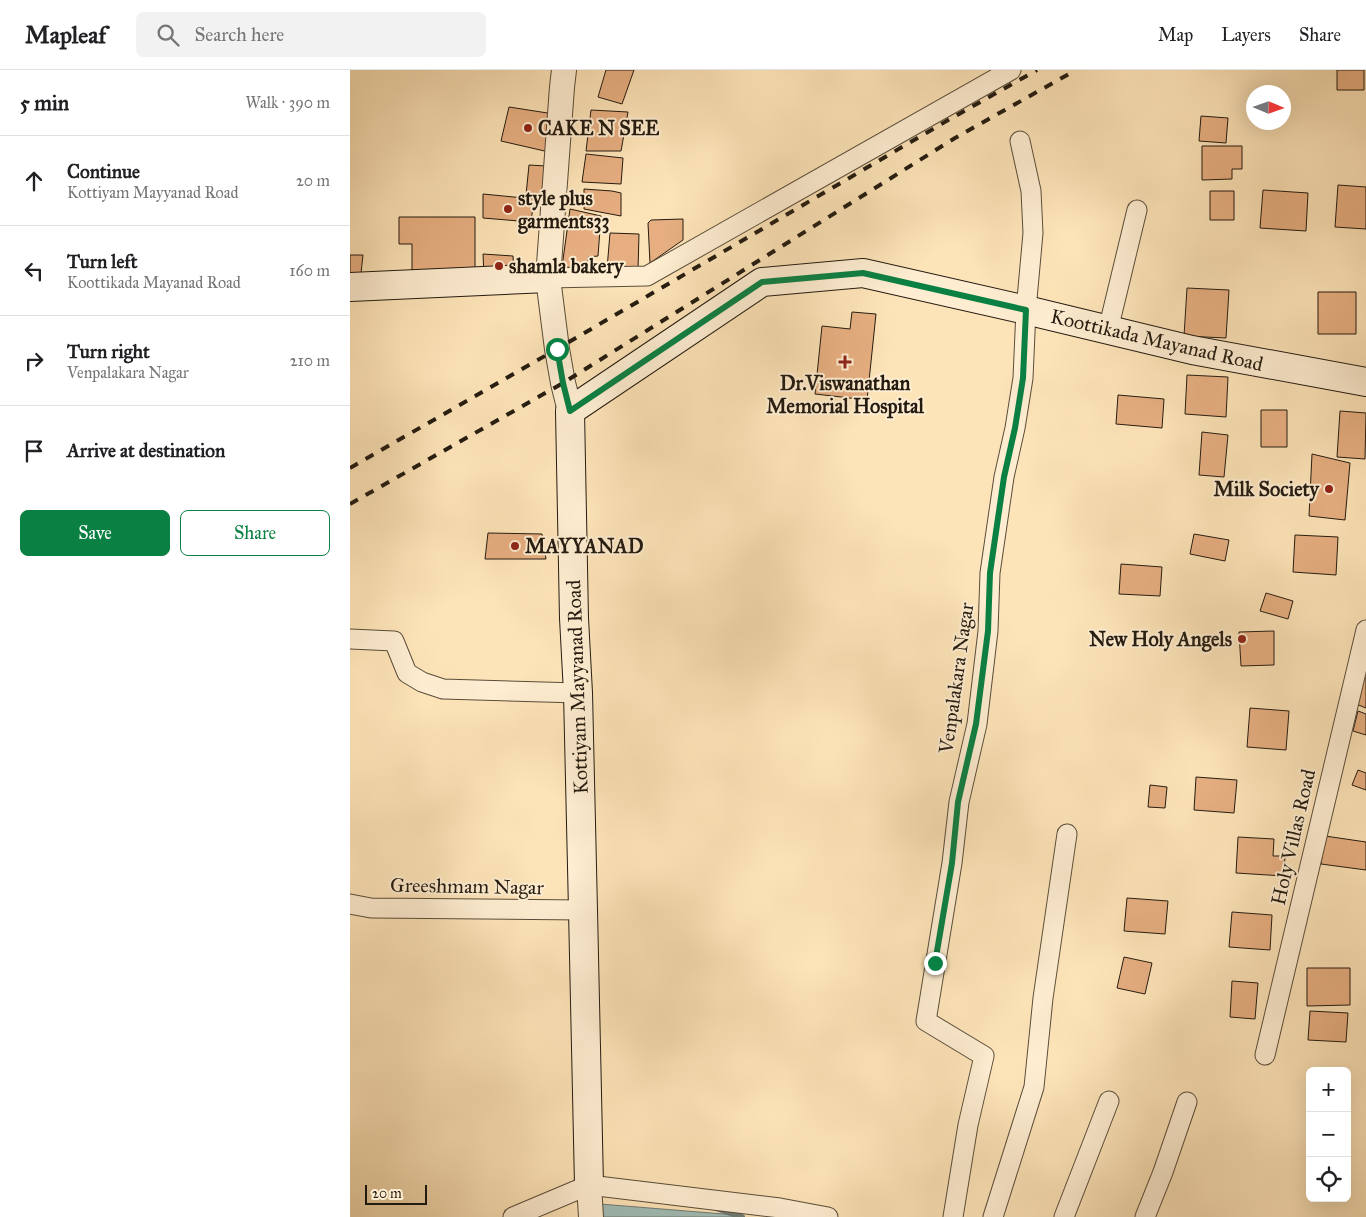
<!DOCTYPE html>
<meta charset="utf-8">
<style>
body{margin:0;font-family:"IM FELL Great Primer",serif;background:#f2f2f2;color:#202124}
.controls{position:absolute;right:15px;bottom:15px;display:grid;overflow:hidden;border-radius:8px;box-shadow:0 5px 20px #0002}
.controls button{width:45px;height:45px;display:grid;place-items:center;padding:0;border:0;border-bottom:1px solid #e0e0e0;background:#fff;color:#202124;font:25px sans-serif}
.compass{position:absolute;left:896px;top:15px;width:45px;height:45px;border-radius:50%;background:#fff;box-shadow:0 5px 20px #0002;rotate:92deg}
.scale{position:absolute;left:15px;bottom:12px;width:62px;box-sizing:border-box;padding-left:5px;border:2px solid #241b10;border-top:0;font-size:14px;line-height:18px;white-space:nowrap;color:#241b10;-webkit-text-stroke:4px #feedd1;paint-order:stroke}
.stop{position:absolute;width:15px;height:15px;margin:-11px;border:4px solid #0b8043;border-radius:50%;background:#fff}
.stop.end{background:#0b8043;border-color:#fff;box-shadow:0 1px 5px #0008}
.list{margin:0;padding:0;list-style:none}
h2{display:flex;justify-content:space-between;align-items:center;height:65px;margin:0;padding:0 20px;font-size:21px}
h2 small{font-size:16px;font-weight:400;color:#757577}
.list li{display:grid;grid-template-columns:32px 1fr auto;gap:15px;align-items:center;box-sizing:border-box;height:90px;padding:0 20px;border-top:1px solid #e0e0e0}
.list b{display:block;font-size:19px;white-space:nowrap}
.list p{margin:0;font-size:16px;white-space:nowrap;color:#757577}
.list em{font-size:16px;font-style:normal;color:#757577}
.actions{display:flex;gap:10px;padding:15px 20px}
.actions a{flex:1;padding:11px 0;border:1px solid #0b8043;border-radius:8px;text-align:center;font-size:18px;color:#0b8043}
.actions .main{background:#0b8043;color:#fff}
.icon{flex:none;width:28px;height:28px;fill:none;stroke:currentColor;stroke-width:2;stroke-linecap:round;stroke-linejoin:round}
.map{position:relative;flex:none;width:1016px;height:1147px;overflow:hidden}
header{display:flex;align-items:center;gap:30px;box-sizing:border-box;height:70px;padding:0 25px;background:#fff;border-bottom:1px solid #e0e0e0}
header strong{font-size:24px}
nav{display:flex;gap:28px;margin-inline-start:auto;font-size:18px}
.search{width:350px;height:45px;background:#f2f2f2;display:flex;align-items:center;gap:12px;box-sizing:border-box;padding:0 18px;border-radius:8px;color:#757577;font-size:19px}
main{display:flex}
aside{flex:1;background:#fff}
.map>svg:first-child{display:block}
.water{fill:#a1bdb7;stroke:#6f7c74}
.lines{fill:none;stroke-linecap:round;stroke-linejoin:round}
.stream{stroke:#6f7c74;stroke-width:6}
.building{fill:#e7af81;stroke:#241b10}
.minor-casing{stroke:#5a4d3a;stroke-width:21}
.tertiary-casing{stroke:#5a4d3a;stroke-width:26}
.secondary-casing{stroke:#241b10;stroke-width:30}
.minor{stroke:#feedd1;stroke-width:19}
.tertiary{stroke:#feedd1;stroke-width:24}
.secondary{stroke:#feedd1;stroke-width:28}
.rail{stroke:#241b10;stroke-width:4;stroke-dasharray:9 9;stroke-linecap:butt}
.route{stroke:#0b8043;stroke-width:6}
.poi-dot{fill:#8f2418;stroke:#feedd1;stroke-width:2}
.labels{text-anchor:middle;stroke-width:4;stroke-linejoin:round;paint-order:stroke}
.poi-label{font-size:20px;font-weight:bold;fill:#241b10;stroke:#feedd1;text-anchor:start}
.street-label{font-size:20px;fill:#241b10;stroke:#feedd1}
</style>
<header>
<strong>Mapleaf</strong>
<div class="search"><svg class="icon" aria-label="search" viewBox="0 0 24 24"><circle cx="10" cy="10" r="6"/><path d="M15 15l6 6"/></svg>Search here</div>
<nav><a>Map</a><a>Layers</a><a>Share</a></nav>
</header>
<main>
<aside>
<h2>5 min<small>Walk · 390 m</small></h2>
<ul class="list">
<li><svg class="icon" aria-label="ahead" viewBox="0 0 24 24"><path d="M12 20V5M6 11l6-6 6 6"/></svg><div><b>Continue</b><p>Kottiyam Mayyanad Road</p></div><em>20 m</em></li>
<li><svg class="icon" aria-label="left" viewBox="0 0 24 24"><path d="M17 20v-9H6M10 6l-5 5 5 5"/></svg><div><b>Turn left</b><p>Koottikada Mayanad Road</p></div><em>160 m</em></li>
<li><svg class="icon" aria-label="right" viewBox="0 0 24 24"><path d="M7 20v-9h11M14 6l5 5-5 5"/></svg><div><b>Turn right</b><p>Venpalakara Nagar</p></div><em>210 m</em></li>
<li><svg class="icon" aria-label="arrive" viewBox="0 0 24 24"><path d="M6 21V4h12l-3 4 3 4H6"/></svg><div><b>Arrive at destination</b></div></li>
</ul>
<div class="actions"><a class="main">Save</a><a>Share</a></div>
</aside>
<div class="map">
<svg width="1016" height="1147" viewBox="0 0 1016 1147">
<rect width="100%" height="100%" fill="#fde4b8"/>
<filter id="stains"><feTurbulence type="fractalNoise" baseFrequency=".004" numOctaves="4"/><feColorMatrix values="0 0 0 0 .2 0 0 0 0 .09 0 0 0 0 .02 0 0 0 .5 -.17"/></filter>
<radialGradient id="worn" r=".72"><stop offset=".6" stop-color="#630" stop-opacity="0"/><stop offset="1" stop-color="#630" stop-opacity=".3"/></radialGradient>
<path class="water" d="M 250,1134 L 386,1145 L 392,1147 L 253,1147 Z"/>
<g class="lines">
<path class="stream" d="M 366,1138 L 392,1147"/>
</g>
<path class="building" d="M 256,0 L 284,0 L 272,34 L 248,27 Z
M 987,0 L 1014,0 L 1014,20 L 987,20 Z
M 159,37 L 204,44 L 199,82 L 151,71 Z
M 241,40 L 278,42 L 271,81 L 236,81 Z
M 851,46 L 878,48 L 876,73 L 849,71 Z
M 852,76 L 892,76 L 892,99 L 882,99 L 882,109 L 852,110 Z
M 236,84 L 273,88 L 271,114 L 232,112 Z
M 179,95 L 196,96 L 194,126 L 176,125 Z
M 988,115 L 1016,117 L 1016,159 L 985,157 Z
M 234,119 L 262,121 L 271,123 L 271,146 L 234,139 Z
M 913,120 L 958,123 L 956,161 L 910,158 Z
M 860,121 L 884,121 L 884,150 L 860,150 Z
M 133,124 L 184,129 L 181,152 L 133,148 Z
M 220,139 L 251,146 L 248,186 L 238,187 L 237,198 L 212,197 Z
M 49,147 L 125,147 L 125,210 L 62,210 L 62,174 L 49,174 Z
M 333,149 L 333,170 L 300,193 L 298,153 L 301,150 Z
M 260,163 L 289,164 L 288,200 L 257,199 Z
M 133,184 L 163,186 L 164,205 L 134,205 Z
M 0,185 L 13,185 L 11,203 L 0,203 Z
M 837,218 L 879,220 L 876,268 L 834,266 Z
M 968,222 L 1006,222 L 1006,264 L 968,264 Z
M 502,242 L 526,244 L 517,330 L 465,324 L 472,256 L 500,259 Z
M 837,305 L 878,307 L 876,347 L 835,344 Z
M 768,325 L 814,329 L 812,358 L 766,354 Z
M 911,340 L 937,340 L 937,377 L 911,377 Z
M 990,341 L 1016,343 L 1015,389 L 987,387 Z
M 852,362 L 878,365 L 874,407 L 849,405 Z
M 962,384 L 1000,393 L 995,450 L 959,446 Z
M 138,463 L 192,464 L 196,489 L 135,489 Z
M 844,464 L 879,470 L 875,491 L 840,484 Z
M 945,465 L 988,467 L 986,505 L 943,502 Z
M 771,494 L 812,497 L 810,526 L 769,524 Z
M 916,523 L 943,531 L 938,549 L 910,541 Z
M 924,561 L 924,595 L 891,596 L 889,562 Z
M 1007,604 L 1016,608 L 1016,638 L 996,630 Z
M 900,638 L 939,641 L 936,680 L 897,677 Z
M 1008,641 L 1016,644 L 1016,665 L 1003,661 Z
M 1008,700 L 1016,703 L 1016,720 L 1002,715 Z
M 846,707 L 887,710 L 884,743 L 844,740 Z
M 800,715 L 817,717 L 815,738 L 798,737 Z
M 975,766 L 1016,772 L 1016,800 L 971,794 Z
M 888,767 L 924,769 L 923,786 L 935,786 L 934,806 L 886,803 Z
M 777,828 L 818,831 L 815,864 L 774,861 Z
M 882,842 L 922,845 L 920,880 L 879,877 Z
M 774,887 L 802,893 L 795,924 L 767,918 Z
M 957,898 L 1000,898 L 1000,935 L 957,936 Z
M 882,911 L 908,913 L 905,949 L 880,947 Z
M 960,941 L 998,943 L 996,972 L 958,970 Z"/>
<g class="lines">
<g class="minor-casing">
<path id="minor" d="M 198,208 L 297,206 L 661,0
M 758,260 L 787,140
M 0,569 L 44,571 L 57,603 L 72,612 L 93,619 L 228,623
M 0,834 L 21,838 L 233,840
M 915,985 L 1016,560
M 163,1147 L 239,1115 L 430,1138 L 478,1147
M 603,1147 L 618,1055 L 634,986 L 576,951 L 602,793 L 609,732 L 627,654 L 638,561 L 640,503 L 654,407 L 665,358 L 673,308 L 676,240 L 683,163 L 681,121 L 670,71
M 643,1147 L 684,1017 L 693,928 L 717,764
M 714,1147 L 759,1031
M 795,1147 L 813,1102 L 837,1032"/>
</g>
<g class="tertiary-casing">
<path id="tertiary" d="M 214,0 L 212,17 L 198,208 L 207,279 L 213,313 L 220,341
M 239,1115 L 241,1147"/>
</g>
<g class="secondary-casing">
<path id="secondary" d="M 0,217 L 198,208
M 239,1115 L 233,840 L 228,623 L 224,548 L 220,341 L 412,212 L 513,203 L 676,240 L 842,280 L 1016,312"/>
</g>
<use href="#minor" class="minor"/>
<use href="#tertiary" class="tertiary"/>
<use href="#secondary" class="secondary"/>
<path class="rail" d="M 0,398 L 207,279 L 600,49 L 687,0
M 0,434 L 213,313 L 605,68 L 726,0"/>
</g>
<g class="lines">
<path class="route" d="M 207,279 L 213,313 L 220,341 L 412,212 L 513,203 L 676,240 L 673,308 L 665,358 L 654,407 L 640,503 L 638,561 L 626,654 L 608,732 L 602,793 L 585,893"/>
</g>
<g class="poi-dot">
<circle cx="178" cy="58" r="5"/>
<circle cx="158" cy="139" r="5"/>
<circle cx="149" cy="196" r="5"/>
<path d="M492.5 284.5h5v5h5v5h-5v5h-5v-5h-5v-5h5z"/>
<circle cx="979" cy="419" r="5"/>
<circle cx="165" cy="476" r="5"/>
<circle cx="892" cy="569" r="5"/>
</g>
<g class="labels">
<g class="poi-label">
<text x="188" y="65">CAKE N SEE</text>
<text x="168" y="135">style plus<tspan x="168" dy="23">garments33</tspan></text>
<text x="159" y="203">shamla bakery</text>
<text x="495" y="320" text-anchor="middle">Dr.Viswanathan<tspan x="495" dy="23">Memorial Hospital</tspan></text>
<text x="969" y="426" text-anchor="end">Milk Society</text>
<text x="175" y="483">MAYYANAD</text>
<text x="882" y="576" text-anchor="end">New Holy Angels</text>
</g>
<g class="street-label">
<text transform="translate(807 270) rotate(13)" y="7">Koottikada Mayanad Road</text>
<text transform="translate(606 608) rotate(-82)" y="7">Venpalakara Nagar</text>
<text transform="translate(227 617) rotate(-92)" y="7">Kottiyam Mayyanad Road</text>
<text transform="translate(943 767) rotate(-77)" y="7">Holy Villas Road</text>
<text transform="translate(117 816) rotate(1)" y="7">Greeshmam Nagar</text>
</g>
</g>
<rect width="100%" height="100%" filter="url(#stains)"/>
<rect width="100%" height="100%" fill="url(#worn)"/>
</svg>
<div class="controls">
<button>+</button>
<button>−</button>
<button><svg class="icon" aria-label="locate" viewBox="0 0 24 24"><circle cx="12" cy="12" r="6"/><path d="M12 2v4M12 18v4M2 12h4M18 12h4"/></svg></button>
</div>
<svg class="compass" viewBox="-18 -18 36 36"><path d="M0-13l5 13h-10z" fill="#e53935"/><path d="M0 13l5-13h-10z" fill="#757577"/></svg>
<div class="scale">20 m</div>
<div class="stop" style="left:207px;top:279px"></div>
<div class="stop end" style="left:585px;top:893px"></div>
</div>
</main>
